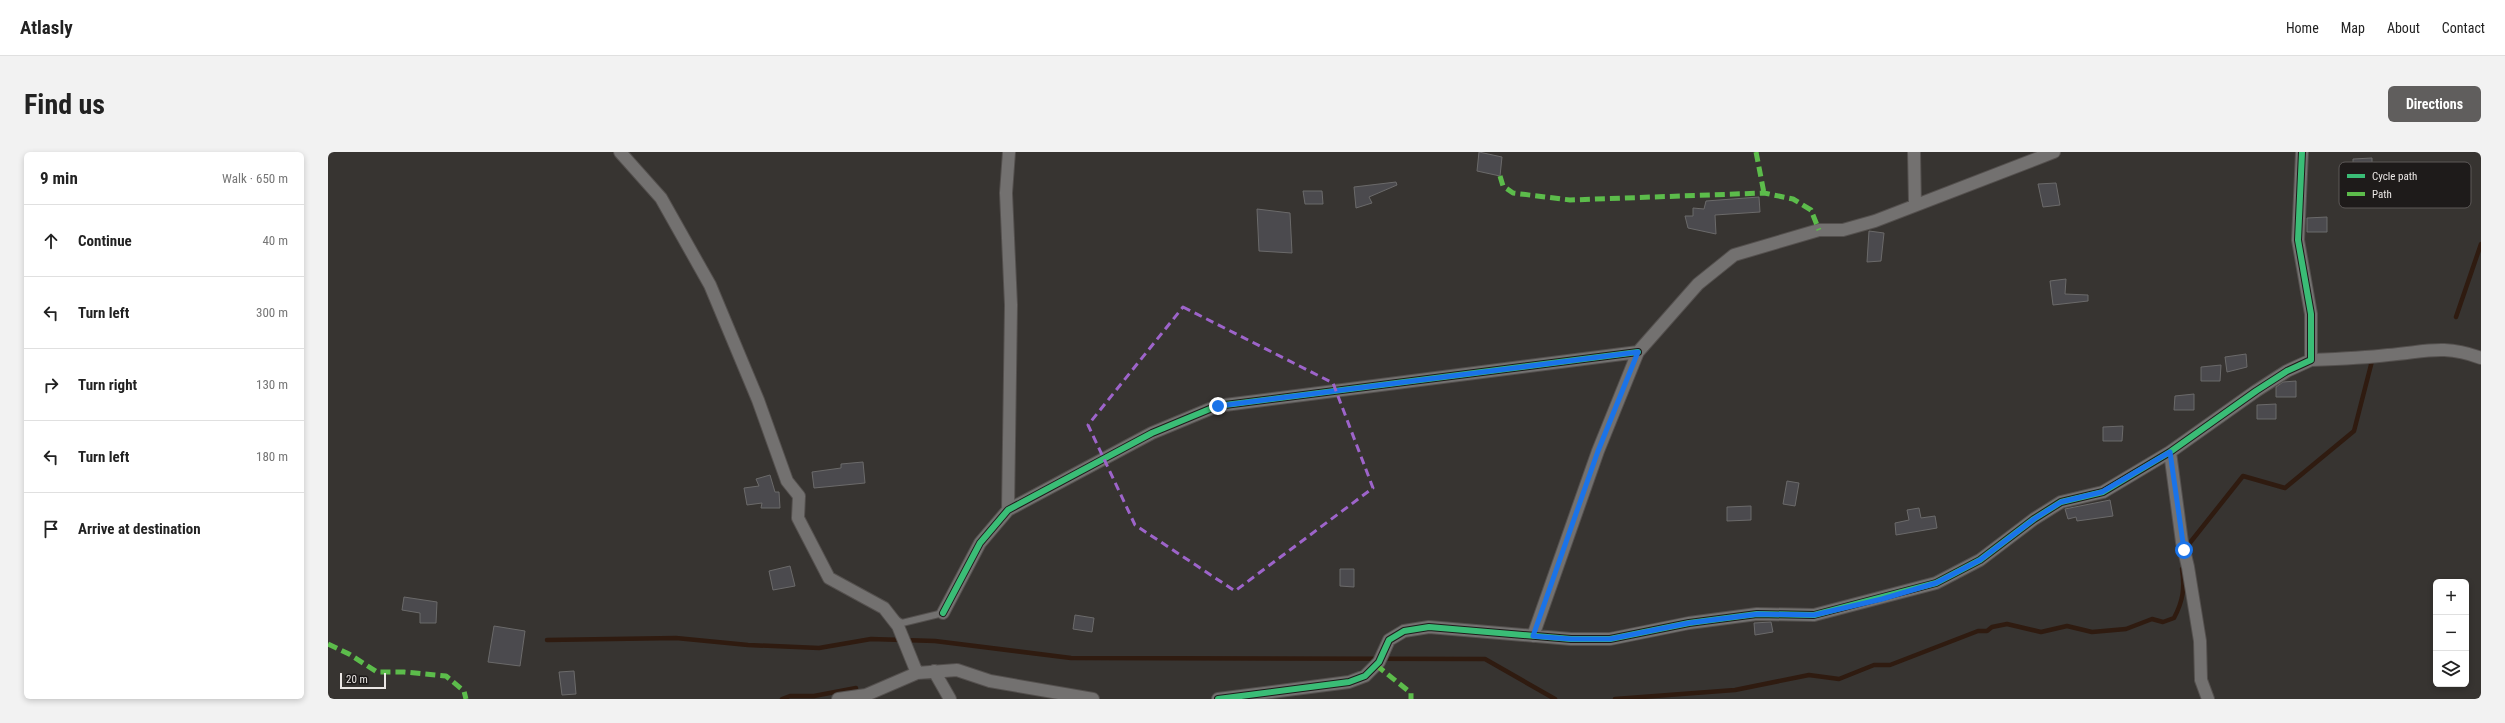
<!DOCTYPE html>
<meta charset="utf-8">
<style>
body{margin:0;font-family:"Roboto Condensed",sans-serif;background:#f2f2f2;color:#222}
.controls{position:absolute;right:12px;bottom:12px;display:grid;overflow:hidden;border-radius:6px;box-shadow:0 2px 6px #0003}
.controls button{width:36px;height:36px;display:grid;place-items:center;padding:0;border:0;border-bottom:1px solid #e0e0e0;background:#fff;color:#222;font:20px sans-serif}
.scale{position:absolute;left:12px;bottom:10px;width:46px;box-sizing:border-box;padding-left:4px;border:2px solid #ebe7e5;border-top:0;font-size:11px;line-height:14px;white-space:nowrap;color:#ebe7e5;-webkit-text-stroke:3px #1e1b1a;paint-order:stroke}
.stop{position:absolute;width:12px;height:12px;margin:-9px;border:3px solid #1a73e8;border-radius:50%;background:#fff}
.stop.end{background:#1a73e8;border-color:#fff;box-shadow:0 1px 4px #0008}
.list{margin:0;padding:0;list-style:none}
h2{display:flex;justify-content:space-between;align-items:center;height:52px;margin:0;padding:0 16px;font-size:17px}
h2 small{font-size:13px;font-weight:400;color:#767676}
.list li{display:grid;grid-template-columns:26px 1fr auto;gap:12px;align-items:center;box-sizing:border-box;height:72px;padding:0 16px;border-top:1px solid #e0e0e0}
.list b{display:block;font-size:15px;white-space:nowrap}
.list em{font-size:13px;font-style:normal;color:#767676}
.icon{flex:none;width:22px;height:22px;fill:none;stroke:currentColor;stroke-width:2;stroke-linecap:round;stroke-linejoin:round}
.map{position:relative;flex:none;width:2153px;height:547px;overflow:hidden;border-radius:6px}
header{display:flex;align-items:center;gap:24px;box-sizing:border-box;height:56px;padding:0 20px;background:#fff;border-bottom:1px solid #e0e0e0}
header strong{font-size:19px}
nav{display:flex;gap:22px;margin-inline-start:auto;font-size:14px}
.intro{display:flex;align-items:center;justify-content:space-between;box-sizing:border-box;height:96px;padding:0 24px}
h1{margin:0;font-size:28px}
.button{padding:10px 18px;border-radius:6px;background:#605e5d;color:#fff;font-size:14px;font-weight:700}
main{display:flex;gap:24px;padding:0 24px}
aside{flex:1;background:#fff;border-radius:6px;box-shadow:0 2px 6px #0003}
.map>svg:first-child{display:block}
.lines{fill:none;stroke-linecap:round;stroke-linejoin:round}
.stream{stroke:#2f1b10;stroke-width:4.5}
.building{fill:#4b4a4e;stroke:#6b6a6a}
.lane-casing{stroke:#54504e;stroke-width:8}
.street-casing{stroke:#54504e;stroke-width:14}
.lane{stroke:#737170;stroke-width:6}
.street{stroke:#737170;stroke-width:12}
.quiet{stroke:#5cbc4b;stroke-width:5;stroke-dasharray:10 5;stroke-linecap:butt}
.cycleway-casing{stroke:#1e1b1a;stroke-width:8}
.cycleway{stroke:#3abd76;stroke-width:6}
.route{stroke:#1a73e8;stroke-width:5}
.marked{fill:none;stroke:#9d64ca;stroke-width:3;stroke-dasharray:8 5;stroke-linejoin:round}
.key{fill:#1e1b1a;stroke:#5c5857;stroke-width:1}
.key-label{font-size:11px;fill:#ebe7e5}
</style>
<header>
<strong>Atlasly</strong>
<nav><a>Home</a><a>Map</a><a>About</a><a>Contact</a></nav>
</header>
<div class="intro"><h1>Find us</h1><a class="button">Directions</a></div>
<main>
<aside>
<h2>9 min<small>Walk · 650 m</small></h2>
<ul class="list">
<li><svg class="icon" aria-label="ahead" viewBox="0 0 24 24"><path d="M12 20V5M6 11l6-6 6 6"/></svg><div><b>Continue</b></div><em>40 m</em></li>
<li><svg class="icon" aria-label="left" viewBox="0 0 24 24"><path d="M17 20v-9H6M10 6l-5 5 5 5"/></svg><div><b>Turn left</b></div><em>300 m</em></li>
<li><svg class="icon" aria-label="right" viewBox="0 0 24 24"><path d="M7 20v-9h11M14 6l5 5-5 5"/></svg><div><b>Turn right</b></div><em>130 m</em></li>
<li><svg class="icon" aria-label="left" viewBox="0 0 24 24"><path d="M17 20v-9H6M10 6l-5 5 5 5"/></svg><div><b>Turn left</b></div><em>180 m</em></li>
<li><svg class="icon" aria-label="arrive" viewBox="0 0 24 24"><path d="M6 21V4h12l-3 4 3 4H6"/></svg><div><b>Arrive at destination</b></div></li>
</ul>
</aside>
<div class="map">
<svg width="2153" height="547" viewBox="0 0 2153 547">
<rect width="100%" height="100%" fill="#373431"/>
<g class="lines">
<path class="stream" d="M 2128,165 L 2153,92
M 1857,397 L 1915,324 L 1957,336 L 2026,279 L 2044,209 L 2049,208
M 219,488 L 348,486 L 420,493 L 491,496 L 543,487 L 607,489 L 743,506 L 1157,507 L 1227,547
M 454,547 L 462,544 L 486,544 L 528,536
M 1287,547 L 1407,538 L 1481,523 L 1511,527 L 1546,513 L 1562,513 L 1650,479 L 1659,479 L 1664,475 L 1679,472 L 1713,480 L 1739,474 L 1764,480 L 1798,477 L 1824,467 L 1835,470 L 1846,466 C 1855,449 1857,436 1854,417"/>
</g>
<path class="building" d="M 1151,0 L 1174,5 L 1172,24 L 1149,19 Z
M 2044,6 L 2044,21 L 2025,21 L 2025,7 Z
M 1068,30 L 1069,33 L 1041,45 L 1044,51 L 1028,56 L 1026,35 Z
M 1728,31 L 1732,53 L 1715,55 L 1710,32 Z
M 975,39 L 994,39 L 995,52 L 977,52 Z
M 1431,45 L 1432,60 L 1387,63 L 1388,82 L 1360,76 L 1357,64 L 1365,64 L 1365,56 L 1376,57 L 1378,49 Z
M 929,57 L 962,61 L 964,101 L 931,99 Z
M 1999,65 L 1999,80 L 1979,80 L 1979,66 Z
M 1541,79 L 1556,81 L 1553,109 L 1539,110 Z
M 1738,127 L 1737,142 L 1760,143 L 1760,149 L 1725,153 L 1722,129 Z
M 1918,202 L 1919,215 L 1899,220 L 1897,205 Z
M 1893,213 L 1892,229 L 1873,229 L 1873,215 Z
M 1968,229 L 1968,245 L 1948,245 L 1948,235 L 1955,230 Z
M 1866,242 L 1866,258 L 1846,258 L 1847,244 Z
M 1948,252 L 1948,267 L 1929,267 L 1929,253 Z
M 1795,274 L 1794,289 L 1775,289 L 1775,275 Z
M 535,310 L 537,331 L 486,336 L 484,320 L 513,316 L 513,312 Z
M 442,323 L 447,340 L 451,340 L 452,356 L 433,356 L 434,351 L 419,353 L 416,336 L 431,334 L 428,327 Z
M 1459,329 L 1471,331 L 1467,354 L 1455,352 Z
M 1782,348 L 1785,364 L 1749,369 L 1748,365 L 1740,367 L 1737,357 Z
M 1423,354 L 1423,368 L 1399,369 L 1399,355 Z
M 1591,356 L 1593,366 L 1607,364 L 1609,376 L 1568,383 L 1567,371 L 1581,368 L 1579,358 Z
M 462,414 L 467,434 L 445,438 L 441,419 Z
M 1012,417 L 1026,417 L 1026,435 L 1012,434 Z
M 76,445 L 109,450 L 108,471 L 92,471 L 92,461 L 74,458 Z
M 747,463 L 766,466 L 764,480 L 745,477 Z
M 1443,470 L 1445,480 L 1427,483 L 1426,471 Z
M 166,474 L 197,479 L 192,514 L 160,510 Z
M 246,519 L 248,542 L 234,543 L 231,520 Z"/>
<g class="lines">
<g class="lane-casing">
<path id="lane" d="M 569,468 L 574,471 L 615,461"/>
</g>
<g class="street-casing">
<path id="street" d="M 292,0 L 333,46 L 382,133 L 430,248 L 459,329 L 471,344 L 470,366 L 501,426 L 556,456 L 570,474 L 589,521
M 1586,0 L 1587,52
M 1983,208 C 2009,207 2035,206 2060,203 C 2098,200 2115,192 2153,206
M 1842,300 L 1854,390 L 1860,415 L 1872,489 L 1873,528 L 1880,547
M 680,358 L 683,153 L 678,41 L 681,0
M 615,461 L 652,391 L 680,358 L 824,281 L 889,254 L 1310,200
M 1205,484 L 1270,299 L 1310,200 L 1370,132 L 1406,103 L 1491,78 L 1515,78 L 1547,69 L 1726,0
M 606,519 L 622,547
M 510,547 L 538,543 L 589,521 L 629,518 L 662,529 L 765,547
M 890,547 L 1021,530 L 1037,524 L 1051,510 L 1061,488 L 1076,479 L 1101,475 L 1243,487 L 1282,487 L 1361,471 L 1429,462 L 1486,463 L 1608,431 L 1652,408 L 1706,367 L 1733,350 L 1775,340 L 1842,300 L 1928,239 L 1959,219 L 1983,208 L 1983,162 L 1970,88 L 1974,0"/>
</g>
<use href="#lane" class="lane"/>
<use href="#street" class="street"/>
<path class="quiet" d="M 1428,0 L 1436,41
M 1172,24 L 1175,34 L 1185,41 L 1242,48 L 1436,41 L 1465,47 L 1483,58 L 1491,78
M 0,492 L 21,502 L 49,520 L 76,520 L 118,524 L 136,539 L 138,547
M 1048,513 L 1083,541 L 1083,547"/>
<g class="cycleway-casing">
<path id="cycleway" d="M 615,461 L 652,391 L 680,358 L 824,281 L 889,254 L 1310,200
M 890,547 L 1021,530 L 1037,524 L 1051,510 L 1061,488 L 1076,479 L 1101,475 L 1243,487 L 1282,487 L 1361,471 L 1429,462 L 1486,463 L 1608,431 L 1652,408 L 1706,367 L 1733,350 L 1775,340 L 1842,300 L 1928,239 L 1959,219 L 1983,208 L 1983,162 L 1970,88 L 1974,0"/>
</g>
<use href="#cycleway" class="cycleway"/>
</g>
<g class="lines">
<path class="route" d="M 890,254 L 1310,200 L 1270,299 L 1205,484 L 1243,487 L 1282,487 L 1361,471 L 1430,462 L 1486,463 L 1554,447 L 1608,431 L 1652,408 L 1706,367 L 1733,350 L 1774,340 L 1842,300 L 1856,398"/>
</g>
<path class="marked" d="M 855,155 L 1005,231 L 1045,336 L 907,439 L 807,373 L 760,273 Z"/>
<rect x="2011" y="10" width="132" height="46" rx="6" class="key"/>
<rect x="2019" y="22" width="18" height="4" fill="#3abd76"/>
<rect x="2019" y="40" width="18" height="4" fill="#5cbc4b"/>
<g class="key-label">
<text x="2044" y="28">Cycle path</text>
<text x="2044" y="46">Path</text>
</g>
</svg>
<div class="controls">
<button>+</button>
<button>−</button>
<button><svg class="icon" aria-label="layers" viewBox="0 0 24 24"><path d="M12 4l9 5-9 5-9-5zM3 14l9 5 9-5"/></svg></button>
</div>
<div class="scale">20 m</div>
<div class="stop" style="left:1856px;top:398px"></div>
<div class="stop end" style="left:890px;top:254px"></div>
</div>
</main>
